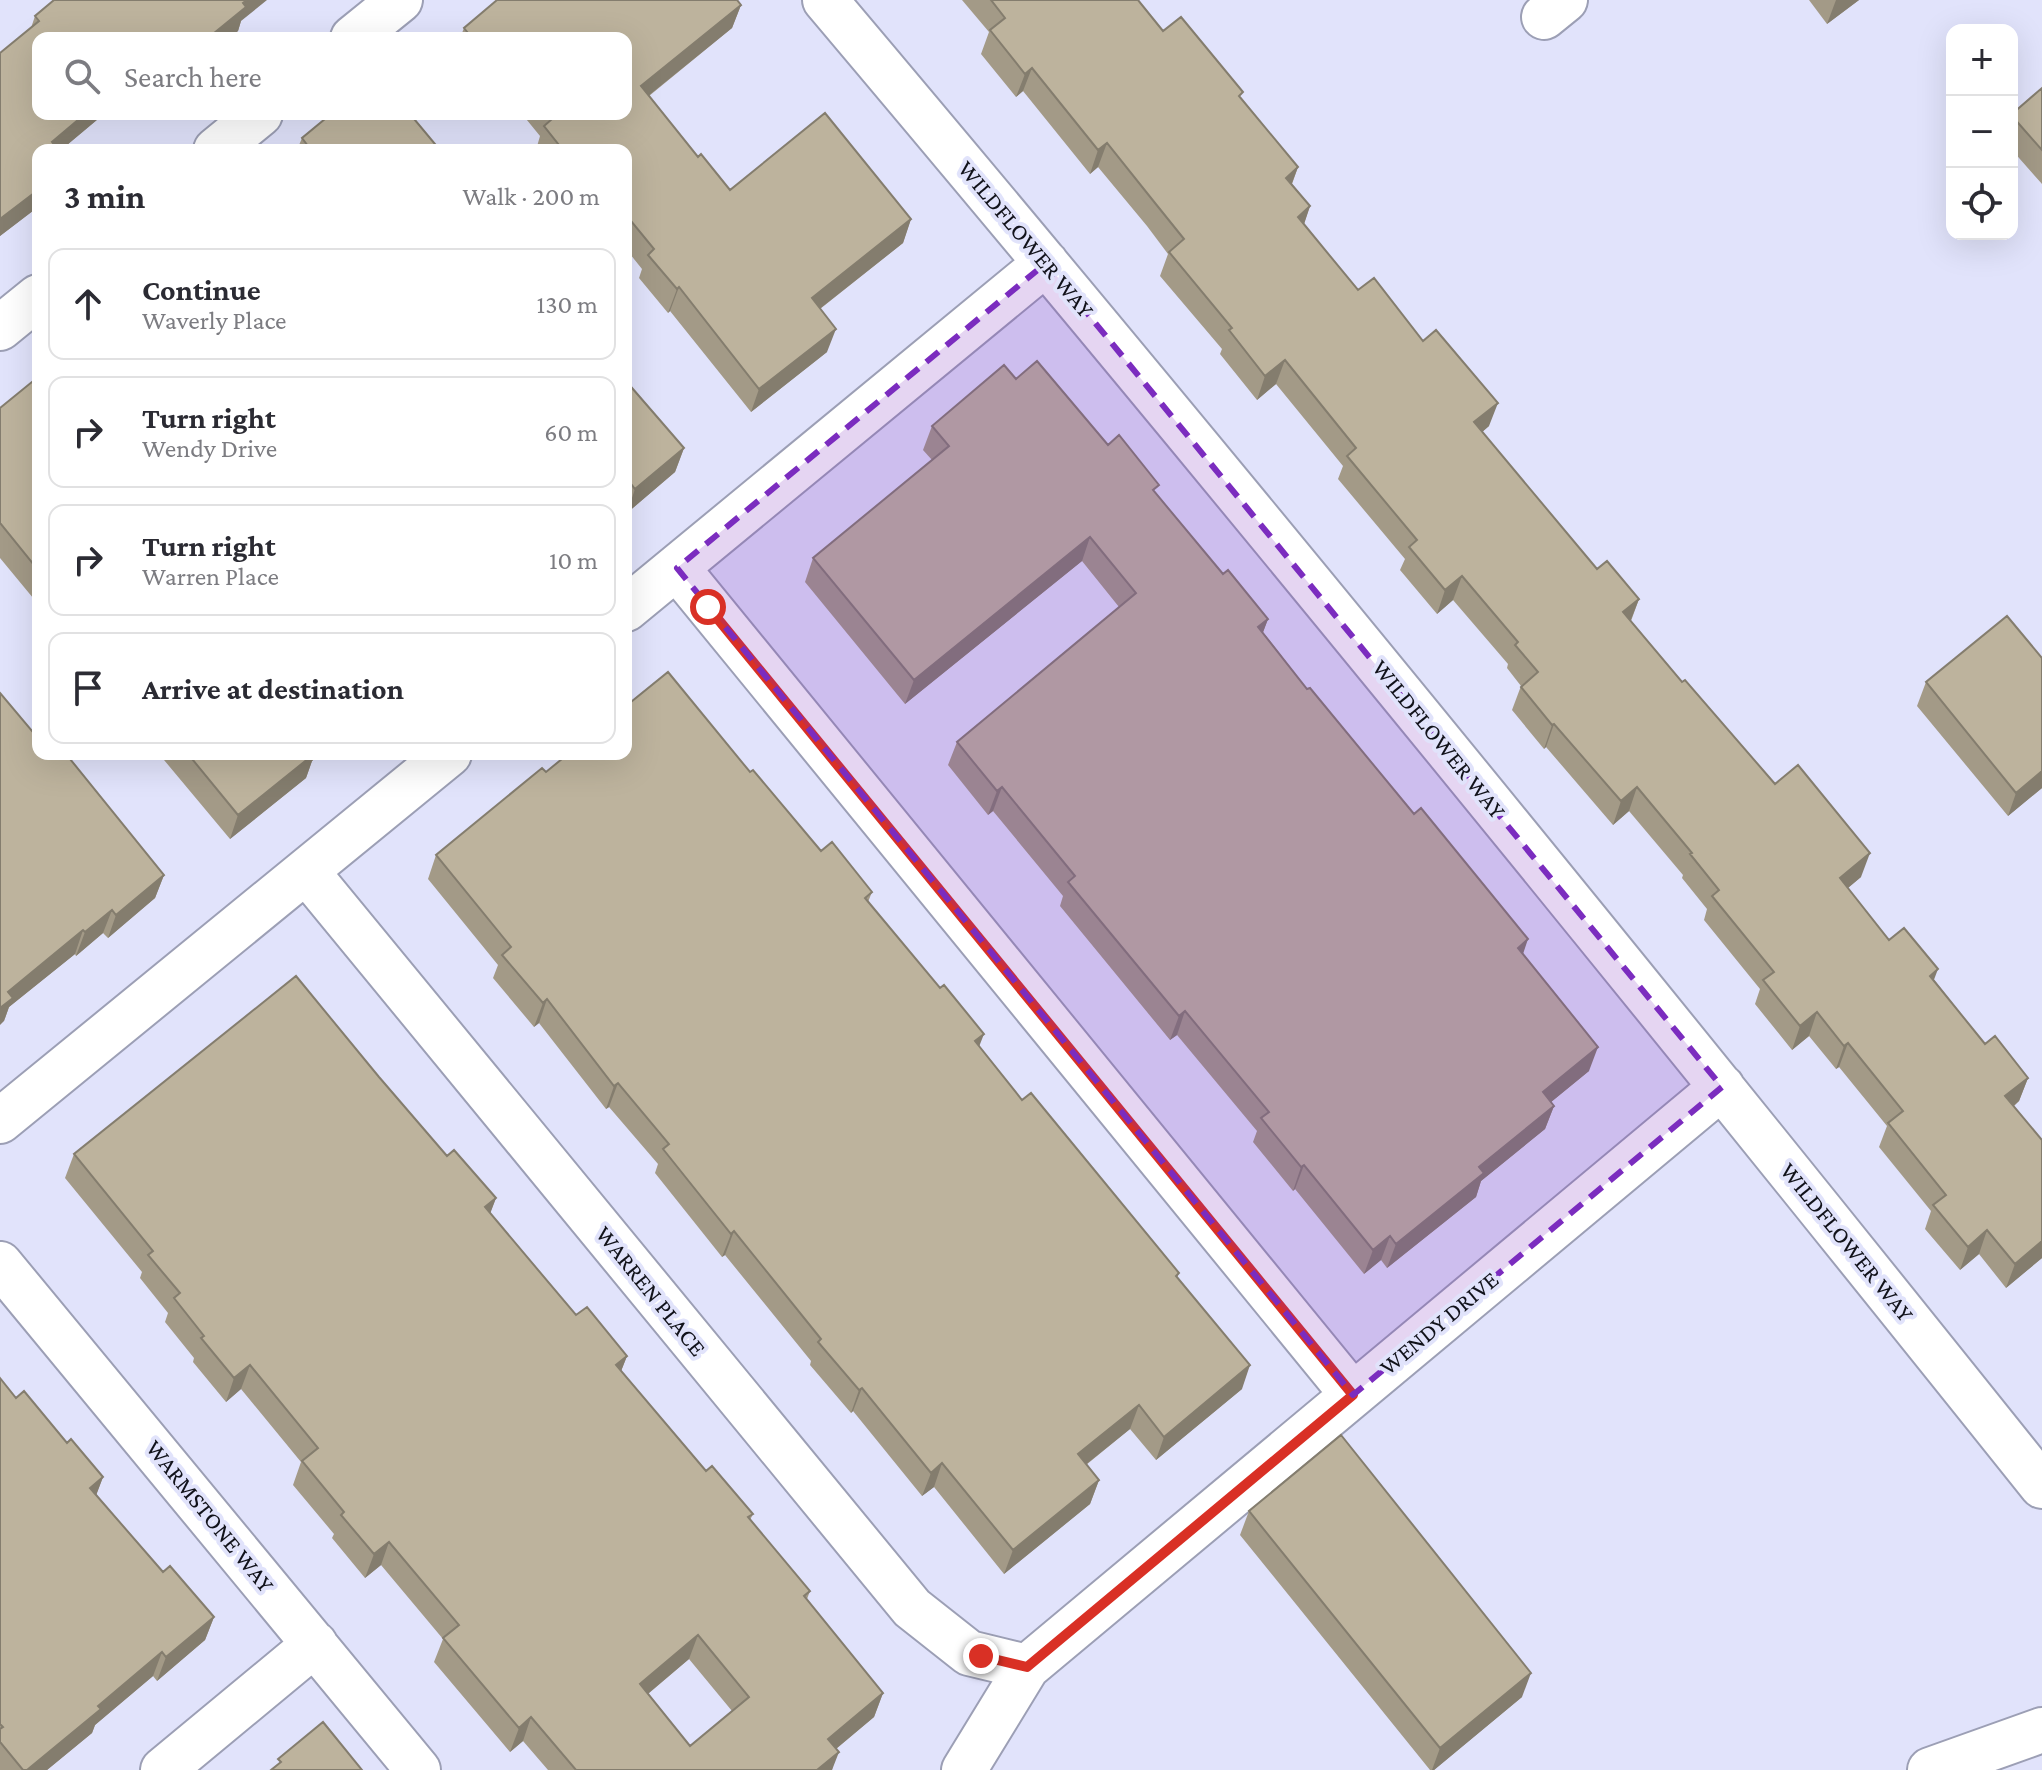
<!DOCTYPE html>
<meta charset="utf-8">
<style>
body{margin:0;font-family:"Crimson Pro",serif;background:#f2f2f3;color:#2b2b33}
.controls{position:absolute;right:24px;top:24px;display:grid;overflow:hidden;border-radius:16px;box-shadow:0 8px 32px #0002}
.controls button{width:72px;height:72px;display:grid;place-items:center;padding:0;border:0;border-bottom:2px solid #e1e1e2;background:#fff;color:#2b2b33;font:40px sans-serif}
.stop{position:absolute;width:24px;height:24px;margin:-18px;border:6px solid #d93025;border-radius:50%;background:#fff}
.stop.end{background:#d93025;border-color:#fff;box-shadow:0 2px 8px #0008}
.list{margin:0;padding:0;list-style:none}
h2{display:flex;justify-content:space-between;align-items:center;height:104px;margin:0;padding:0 32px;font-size:34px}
h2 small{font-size:26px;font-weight:400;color:#7c7c81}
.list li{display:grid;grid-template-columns:52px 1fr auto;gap:24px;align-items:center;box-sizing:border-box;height:112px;margin:0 16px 16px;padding:0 16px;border:2px solid #e1e1e2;border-radius:16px}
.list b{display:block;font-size:30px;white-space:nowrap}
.list p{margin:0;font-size:26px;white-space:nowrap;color:#7c7c81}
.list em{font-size:26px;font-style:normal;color:#7c7c81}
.icon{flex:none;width:44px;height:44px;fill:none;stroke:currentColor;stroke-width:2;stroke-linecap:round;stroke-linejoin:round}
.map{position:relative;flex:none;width:2042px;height:1770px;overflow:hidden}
.search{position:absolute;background:#fff;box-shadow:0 8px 32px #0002;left:32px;top:32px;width:600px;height:88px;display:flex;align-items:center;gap:20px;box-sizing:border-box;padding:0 28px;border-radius:16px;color:#7c7c81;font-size:30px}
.panel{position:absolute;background:#fff;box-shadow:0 8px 32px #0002;left:32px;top:144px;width:600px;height:616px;border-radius:16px}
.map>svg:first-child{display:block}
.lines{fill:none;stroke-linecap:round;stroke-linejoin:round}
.minor-casing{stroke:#9c9fb5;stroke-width:48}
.minor{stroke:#fff;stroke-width:44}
.wall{fill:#a39a87;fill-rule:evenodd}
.shaded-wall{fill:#847d6e}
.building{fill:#bdb39d;stroke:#847d6e;stroke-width:2;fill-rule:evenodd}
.route{stroke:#d93025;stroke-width:10}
.marked{fill:#7b2cbf;fill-opacity:0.2;stroke:#7b2cbf;stroke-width:6;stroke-dasharray:16 10;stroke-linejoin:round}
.labels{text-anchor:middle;stroke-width:8;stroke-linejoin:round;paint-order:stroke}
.street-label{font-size:24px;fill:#11121a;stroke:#e1e3fb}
</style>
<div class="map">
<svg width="2042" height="1770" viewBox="0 0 2042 1770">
<rect width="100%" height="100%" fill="#e1e3fb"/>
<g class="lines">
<g class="minor-casing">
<path id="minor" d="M 825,0 C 1238,489 1642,986 2042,1486
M 1544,17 L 1565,0
M 353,38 L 400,0
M 216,150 L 260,114
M 0,328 L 38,297
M 677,568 L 1353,1395
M 626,609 L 1046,263
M 306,871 L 912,1608 L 969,1653 L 1027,1667
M 0,1121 L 449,754
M 0,1264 L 418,1770
M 163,1770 L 315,1644
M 964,1770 L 1027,1667 L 1722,1087
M 1930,1770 L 2042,1730"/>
</g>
<use href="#minor" class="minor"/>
</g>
<path class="wall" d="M 962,0 L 1138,0 L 1163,31 L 1241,98 L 1298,167 L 1292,184 L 1310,206 L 1304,224 L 1358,290 L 1489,426 L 1482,432 L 1597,569 L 1639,599 L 1631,621 L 1682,682 L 1775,784 L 1861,877 L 1848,888 L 1889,940 L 1934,980 L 1985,1044 L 2028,1078 L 2019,1101 L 2014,1106 L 2042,1140 L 2042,1258 L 2006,1288 L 1979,1254 L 1960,1270 L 1925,1229 L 1931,1211 L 1879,1147 L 1887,1126 L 1839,1067 L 1836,1069 L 1809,1036 L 1792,1050 L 1755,1004 L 1760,989 L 1704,920 L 1707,909 L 1682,878 L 1683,875 L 1629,811 L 1613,825 L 1546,747 L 1544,749 L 1512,710 L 1521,686 L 1507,668 L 1508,664 L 1453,600 L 1437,614 L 1400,570 L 1405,559 L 1338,479 L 1343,466 L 1276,384 L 1257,400 L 1220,354 L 1222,349 L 1160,276 L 1168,254 L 1147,226 L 1098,167 L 1090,174 L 1023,91 L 1016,97 L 981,54 L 989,32 Z
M 1809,0 L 1859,0 L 1827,24 Z
M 741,5 L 732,28 L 649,96 L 698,157 L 730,190 L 911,219 L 903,243 L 820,309 L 827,352 L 751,412 L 670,311 L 668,313 L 639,278 L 642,269 L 626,249 L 626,150 L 536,150 L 540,136 L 522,114 L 626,114 L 626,38 L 460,38 L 464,28 Z
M 35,16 L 241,21 L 238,31 L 229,38 L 38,38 L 38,114 L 104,114 L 61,150 L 38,150 L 38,207 L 0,236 L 0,53 L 31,28 Z
M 2042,88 L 2042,184 L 2012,150 L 2012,114 Z
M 302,138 L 440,150 L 297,150 Z
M 38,371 L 38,604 L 0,558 L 0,408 L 38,377 L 36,376 Z
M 1016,379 L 1108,445 L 1156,493 L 1223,574 L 1268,619 L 1263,632 L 1307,689 L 1523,954 L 1589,1071 L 1551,1102 L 1554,1106 L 1545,1129 L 1481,1181 L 1476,1197 L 1387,1268 L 1381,1260 L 1364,1274 L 1295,1189 L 1293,1191 L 1253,1142 L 1257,1131 L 1177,1035 L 1170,1040 L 1060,906 L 1063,896 L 993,811 L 988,815 L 948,765 L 957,742 L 1119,607 L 1082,561 L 905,704 L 805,582 L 813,558 L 932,460 L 923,450 L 932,426 Z
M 626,381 L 684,448 L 675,472 L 627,513 Z
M 1926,682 L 2042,788 L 2008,816 L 1917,706 Z
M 38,738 L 164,875 L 155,898 L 108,938 L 103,933 L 76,956 L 75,954 L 9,1007 L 4,1021 Z
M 159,754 L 320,754 L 312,761 L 306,778 L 230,839 Z
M 546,772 L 750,772 L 821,851 L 872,892 L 868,902 L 979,1047 L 1022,1100 L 1179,1273 L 1177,1278 L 1242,1389 L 1156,1460 L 1130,1429 L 1086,1465 L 1099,1480 L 1090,1504 L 1004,1574 L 934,1487 L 922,1496 L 853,1411 L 851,1413 L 810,1365 L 811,1361 L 725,1255 L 722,1257 L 655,1173 L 658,1164 L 609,1107 L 606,1109 L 539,1023 L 534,1027 L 493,978 L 498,965 L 428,879 L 436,855 Z
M 379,1077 L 447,1156 L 496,1198 L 490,1213 L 576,1315 L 627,1356 L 621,1371 L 706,1471 L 753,1514 L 750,1520 L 810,1591 L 807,1599 L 883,1693 L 874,1717 L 836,1749 L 832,1770 L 548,1770 L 523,1741 L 510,1752 L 434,1662 L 443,1639 L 381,1565 L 365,1578 L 332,1538 L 334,1534 L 293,1485 L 301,1462 L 241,1389 L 226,1402 L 193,1362 L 194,1358 L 165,1322 L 168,1313 L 140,1278 L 142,1272 L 65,1178 L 74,1154 ZM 689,1659 L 732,1711 L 690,1746 L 648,1694 Z
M 0,1378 L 16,1398 L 103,1477 L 96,1495 L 163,1572 L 214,1617 L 205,1640 L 157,1681 L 153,1676 L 95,1725 L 92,1733 L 47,1770 L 0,1770 Z
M 1249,1511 L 1522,1697 L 1434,1770 L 1430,1770 L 1240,1535 Z"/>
<path class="shaded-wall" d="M 247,0 L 267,0 L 241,21 L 238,31 L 229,38 L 208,38 Z
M 1836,0 L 1859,0 L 1827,24 Z
M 741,5 L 732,28 L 632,109 L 641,86 Z
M 1032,68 L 1023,91 L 1016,97 L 1025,74 Z
M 85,114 L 104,114 L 61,150 L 49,150 L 52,142 Z
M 1107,143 L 1098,167 L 1090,174 L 1098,150 Z
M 1298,167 L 1289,191 L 1286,178 Z
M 38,190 L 38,207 L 0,236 L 0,219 Z
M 1310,206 L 1302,230 L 1298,217 Z
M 911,219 L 903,243 L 803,322 L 812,298 Z
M 679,287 L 670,311 L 668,313 L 677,289 Z
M 836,329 L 827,352 L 751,412 L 759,389 Z
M 1285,360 L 1276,384 L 1257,400 L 1265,376 Z
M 1498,403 L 1489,426 L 1466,446 L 1474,422 Z
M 684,448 L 675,472 L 627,513 L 635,489 Z
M 631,484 L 626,499 L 626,488 Z
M 1090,537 L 1082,561 L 905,704 L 914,680 Z
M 1462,576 L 1453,600 L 1437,614 L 1445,590 Z
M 1639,599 L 1630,622 L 1623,612 Z
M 1268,619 L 1259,643 L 1258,627 Z
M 1554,724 L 1546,747 L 1544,749 L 1552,725 Z
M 306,754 L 320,754 L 312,761 L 306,778 L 230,839 L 238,815 Z
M 2042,771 L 2042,788 L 2008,816 L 2016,793 Z
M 1002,787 L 993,811 L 988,815 L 997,791 Z
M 1637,787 L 1629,811 L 1613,825 L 1621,801 Z
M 1870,853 L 1861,877 L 1831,902 L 1840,878 Z
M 164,875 L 155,898 L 108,938 L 116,915 Z
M 112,910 L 103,933 L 76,956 L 85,932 Z
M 83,930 L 75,954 L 9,1007 L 4,1021 L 0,1025 L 0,1008 L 8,992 Z
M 1528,939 L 1520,963 L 1518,948 Z
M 1938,969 L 1929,993 L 1930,976 Z
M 547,999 L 539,1023 L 534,1027 L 543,1003 Z
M 1185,1011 L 1177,1035 L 1170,1040 L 1179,1016 Z
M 1817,1012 L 1809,1036 L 1792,1050 L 1800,1026 Z
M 984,1034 L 975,1057 L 975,1041 Z
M 1848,1043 L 1839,1067 L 1836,1069 L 1844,1046 Z
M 1598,1047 L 1589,1071 L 1534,1116 L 1543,1092 Z
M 2028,1078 L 2019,1101 L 1997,1120 L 2005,1096 Z
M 618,1083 L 609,1107 L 606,1109 L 614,1086 Z
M 1554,1106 L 1545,1129 L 1481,1181 L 1476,1197 L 1387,1268 L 1396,1244 L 1479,1167 Z
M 1304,1165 L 1295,1189 L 1293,1191 L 1301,1167 Z
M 496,1198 L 487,1222 L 485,1207 Z
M 1987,1230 L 1979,1254 L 1960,1270 L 1968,1247 Z
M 734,1231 L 725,1255 L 722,1257 L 731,1234 Z
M 1390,1236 L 1381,1260 L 1364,1274 L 1373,1250 Z
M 2042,1241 L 2042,1258 L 2006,1288 L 2015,1264 Z
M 627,1356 L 618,1379 L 616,1365 Z
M 250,1365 L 241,1389 L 226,1402 L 234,1378 Z
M 1250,1365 L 1242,1389 L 1156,1460 L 1164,1437 Z
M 862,1388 L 853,1411 L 851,1413 L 859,1390 Z
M 1139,1405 L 1130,1429 L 1069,1478 L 1078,1454 Z
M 942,1463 L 934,1487 L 922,1496 L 931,1473 Z
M 103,1477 L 94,1501 L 90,1488 Z
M 1099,1480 L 1090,1504 L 1004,1574 L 1013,1550 Z
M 389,1542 L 381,1565 L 365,1578 L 374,1554 Z
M 214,1617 L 205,1640 L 157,1681 L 166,1657 Z
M 698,1635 L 689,1659 L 631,1708 L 640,1684 Z
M 162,1652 L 153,1676 L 95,1725 L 92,1733 L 47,1770 L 27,1770 L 98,1706 Z
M 1531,1673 L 1522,1697 L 1434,1770 L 1432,1770 L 1440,1748 Z
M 883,1693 L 874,1717 L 819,1763 L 828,1739 Z
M 531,1717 L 523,1741 L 510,1752 L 519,1728 Z
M 839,1752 L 832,1770 L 817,1770 Z"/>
<path class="building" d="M 54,0 L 247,0 L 243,3 L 246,7 L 208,38 L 38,38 L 38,114 L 85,114 L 52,142 L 58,150 L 38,150 L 38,190 L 0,219 L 0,53 L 39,21 L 35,16 Z
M 497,0 L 737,0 L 741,5 L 641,86 L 698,157 L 701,154 L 730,190 L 825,113 L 911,219 L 812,298 L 836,329 L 759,389 L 679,287 L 677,289 L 648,255 L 654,249 L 626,215 L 626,150 L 563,150 L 544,126 L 553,118 L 550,114 L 626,114 L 626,38 L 472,38 L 464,28 Z
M 991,0 L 1138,0 L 1163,31 L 1181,17 L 1243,92 L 1239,96 L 1298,167 L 1286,178 L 1310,206 L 1298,217 L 1358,290 L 1374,278 L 1423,341 L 1436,330 L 1498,403 L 1474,422 L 1597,569 L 1607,561 L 1639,599 L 1623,612 L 1682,682 L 1685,680 L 1775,784 L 1798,765 L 1870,853 L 1840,878 L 1889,940 L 1904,928 L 1938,969 L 1930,976 L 1985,1044 L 1995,1036 L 2028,1078 L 2005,1096 L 2042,1140 L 2042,1241 L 2015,1264 L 1987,1230 L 1968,1247 L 1933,1205 L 1946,1195 L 1888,1123 L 1903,1111 L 1848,1043 L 1844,1046 L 1817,1012 L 1800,1026 L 1763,980 L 1774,972 L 1712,896 L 1719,890 L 1690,854 L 1692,853 L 1637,787 L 1621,801 L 1554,724 L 1552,725 L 1521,687 L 1538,672 L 1515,645 L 1518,642 L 1462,576 L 1445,590 L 1409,547 L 1417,540 L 1347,456 L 1356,448 L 1285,360 L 1265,376 L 1229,330 L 1232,328 L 1169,252 L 1184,239 L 1155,203 L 1107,143 L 1098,150 L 1032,68 L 1025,74 L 990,30 L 1005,18 Z
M 2042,88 L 2042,150 L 2012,116 L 2012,114 Z
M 331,114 L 410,114 L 440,150 L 311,150 L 302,138 Z
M 1037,361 L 1108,445 L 1119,435 L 1159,485 L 1153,490 L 1223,574 L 1228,570 L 1268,619 L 1258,627 L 1307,689 L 1310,688 L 1414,814 L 1421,808 L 1528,939 L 1518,948 L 1598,1047 L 1543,1092 L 1554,1106 L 1479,1167 L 1484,1173 L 1396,1244 L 1390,1236 L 1373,1250 L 1304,1165 L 1301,1167 L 1261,1118 L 1269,1112 L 1185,1011 L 1179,1016 L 1068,882 L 1075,876 L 1002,787 L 997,791 L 957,742 L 1136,593 L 1090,537 L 914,680 L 813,558 L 949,446 L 932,426 L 1004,365 L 1016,379 Z
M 38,377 L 38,570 L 0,523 L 0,408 Z
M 626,381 L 684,448 L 635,489 L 631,484 L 626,488 Z
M 2007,616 L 2042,658 L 2042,771 L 2016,793 L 1926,682 Z
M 668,672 L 750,772 L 753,770 L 821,851 L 832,842 L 872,892 L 865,898 L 940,988 L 944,985 L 984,1034 L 975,1041 L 1022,1100 L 1031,1093 L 1179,1273 L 1176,1276 L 1250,1365 L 1164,1437 L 1139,1405 L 1078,1454 L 1099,1480 L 1013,1550 L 942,1463 L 931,1473 L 862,1388 L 859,1390 L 818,1342 L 821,1339 L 734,1231 L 731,1234 L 663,1149 L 669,1144 L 618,1083 L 614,1086 L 547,999 L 543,1003 L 502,955 L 511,947 L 436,855 L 542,768 L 546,772 L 568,754 L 626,754 L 626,706 Z
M 0,693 L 38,738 L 38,754 L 66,754 L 164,875 L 116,915 L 112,910 L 85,932 L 83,930 L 8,992 L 13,998 L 0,1008 Z
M 188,754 L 314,754 L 238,815 Z
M 296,976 L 379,1077 L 447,1156 L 454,1150 L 496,1198 L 485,1207 L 576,1315 L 587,1307 L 627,1356 L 616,1365 L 706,1471 L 712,1466 L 753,1514 L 748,1517 L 810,1591 L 804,1596 L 883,1693 L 828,1739 L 839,1752 L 817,1770 L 576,1770 L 531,1717 L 519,1728 L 443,1638 L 459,1625 L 389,1542 L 374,1554 L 341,1515 L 344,1512 L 302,1461 L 318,1448 L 250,1365 L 234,1378 L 201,1338 L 204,1336 L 174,1298 L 180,1293 L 148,1255 L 153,1251 L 74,1154 ZM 698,1635 L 749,1697 L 690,1746 L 640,1684 Z
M 0,1378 L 16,1398 L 24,1391 L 67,1443 L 71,1439 L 103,1477 L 90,1488 L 163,1572 L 170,1566 L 214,1617 L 166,1657 L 162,1652 L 98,1706 L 101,1709 L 27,1770 L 23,1770 L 0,1742 L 0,1729 L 3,1727 L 0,1724 Z
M 1341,1435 L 1531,1673 L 1440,1748 L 1249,1511 Z
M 323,1722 L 362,1770 L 271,1770 L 281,1762 L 278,1759 Z"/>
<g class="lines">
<path class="route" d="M 708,607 L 1353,1395 L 1027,1667 L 981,1656"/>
</g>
<path class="marked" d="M 1046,263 L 1722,1087 L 1353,1395 L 677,568 Z"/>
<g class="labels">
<g class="street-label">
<text transform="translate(1026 239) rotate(50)" y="8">WILDFLOWER WAY</text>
<text transform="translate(1439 739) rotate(51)" y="8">WILDFLOWER WAY</text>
<text transform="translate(1847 1242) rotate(51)" y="8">WILDFLOWER WAY</text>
<text transform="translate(651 1291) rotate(51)" y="8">WARREN PLACE</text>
<text transform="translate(1439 1323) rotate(-40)" y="8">WENDY DRIVE</text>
<text transform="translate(210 1516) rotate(51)" y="8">WARMSTONE WAY</text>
</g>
</g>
</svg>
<div class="controls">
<button>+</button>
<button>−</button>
<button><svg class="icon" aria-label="locate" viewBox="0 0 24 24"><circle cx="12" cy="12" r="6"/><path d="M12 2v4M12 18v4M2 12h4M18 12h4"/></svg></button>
</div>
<div class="stop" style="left:708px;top:607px"></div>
<div class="stop end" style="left:981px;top:1656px"></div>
<div class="search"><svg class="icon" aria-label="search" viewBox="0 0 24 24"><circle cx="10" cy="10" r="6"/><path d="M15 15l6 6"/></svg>Search here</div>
<section class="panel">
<h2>3 min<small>Walk · 200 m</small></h2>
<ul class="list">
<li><svg class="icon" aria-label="ahead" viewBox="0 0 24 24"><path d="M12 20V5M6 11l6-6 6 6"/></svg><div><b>Continue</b><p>Waverly Place</p></div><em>130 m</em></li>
<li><svg class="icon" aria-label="right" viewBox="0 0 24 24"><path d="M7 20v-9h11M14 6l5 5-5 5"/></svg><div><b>Turn right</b><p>Wendy Drive</p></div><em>60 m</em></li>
<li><svg class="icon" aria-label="right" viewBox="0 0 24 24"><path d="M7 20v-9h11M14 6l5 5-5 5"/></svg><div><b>Turn right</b><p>Warren Place</p></div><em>10 m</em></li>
<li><svg class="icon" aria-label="arrive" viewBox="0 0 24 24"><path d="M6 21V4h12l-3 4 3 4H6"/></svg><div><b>Arrive at destination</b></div></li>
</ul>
</section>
</div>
